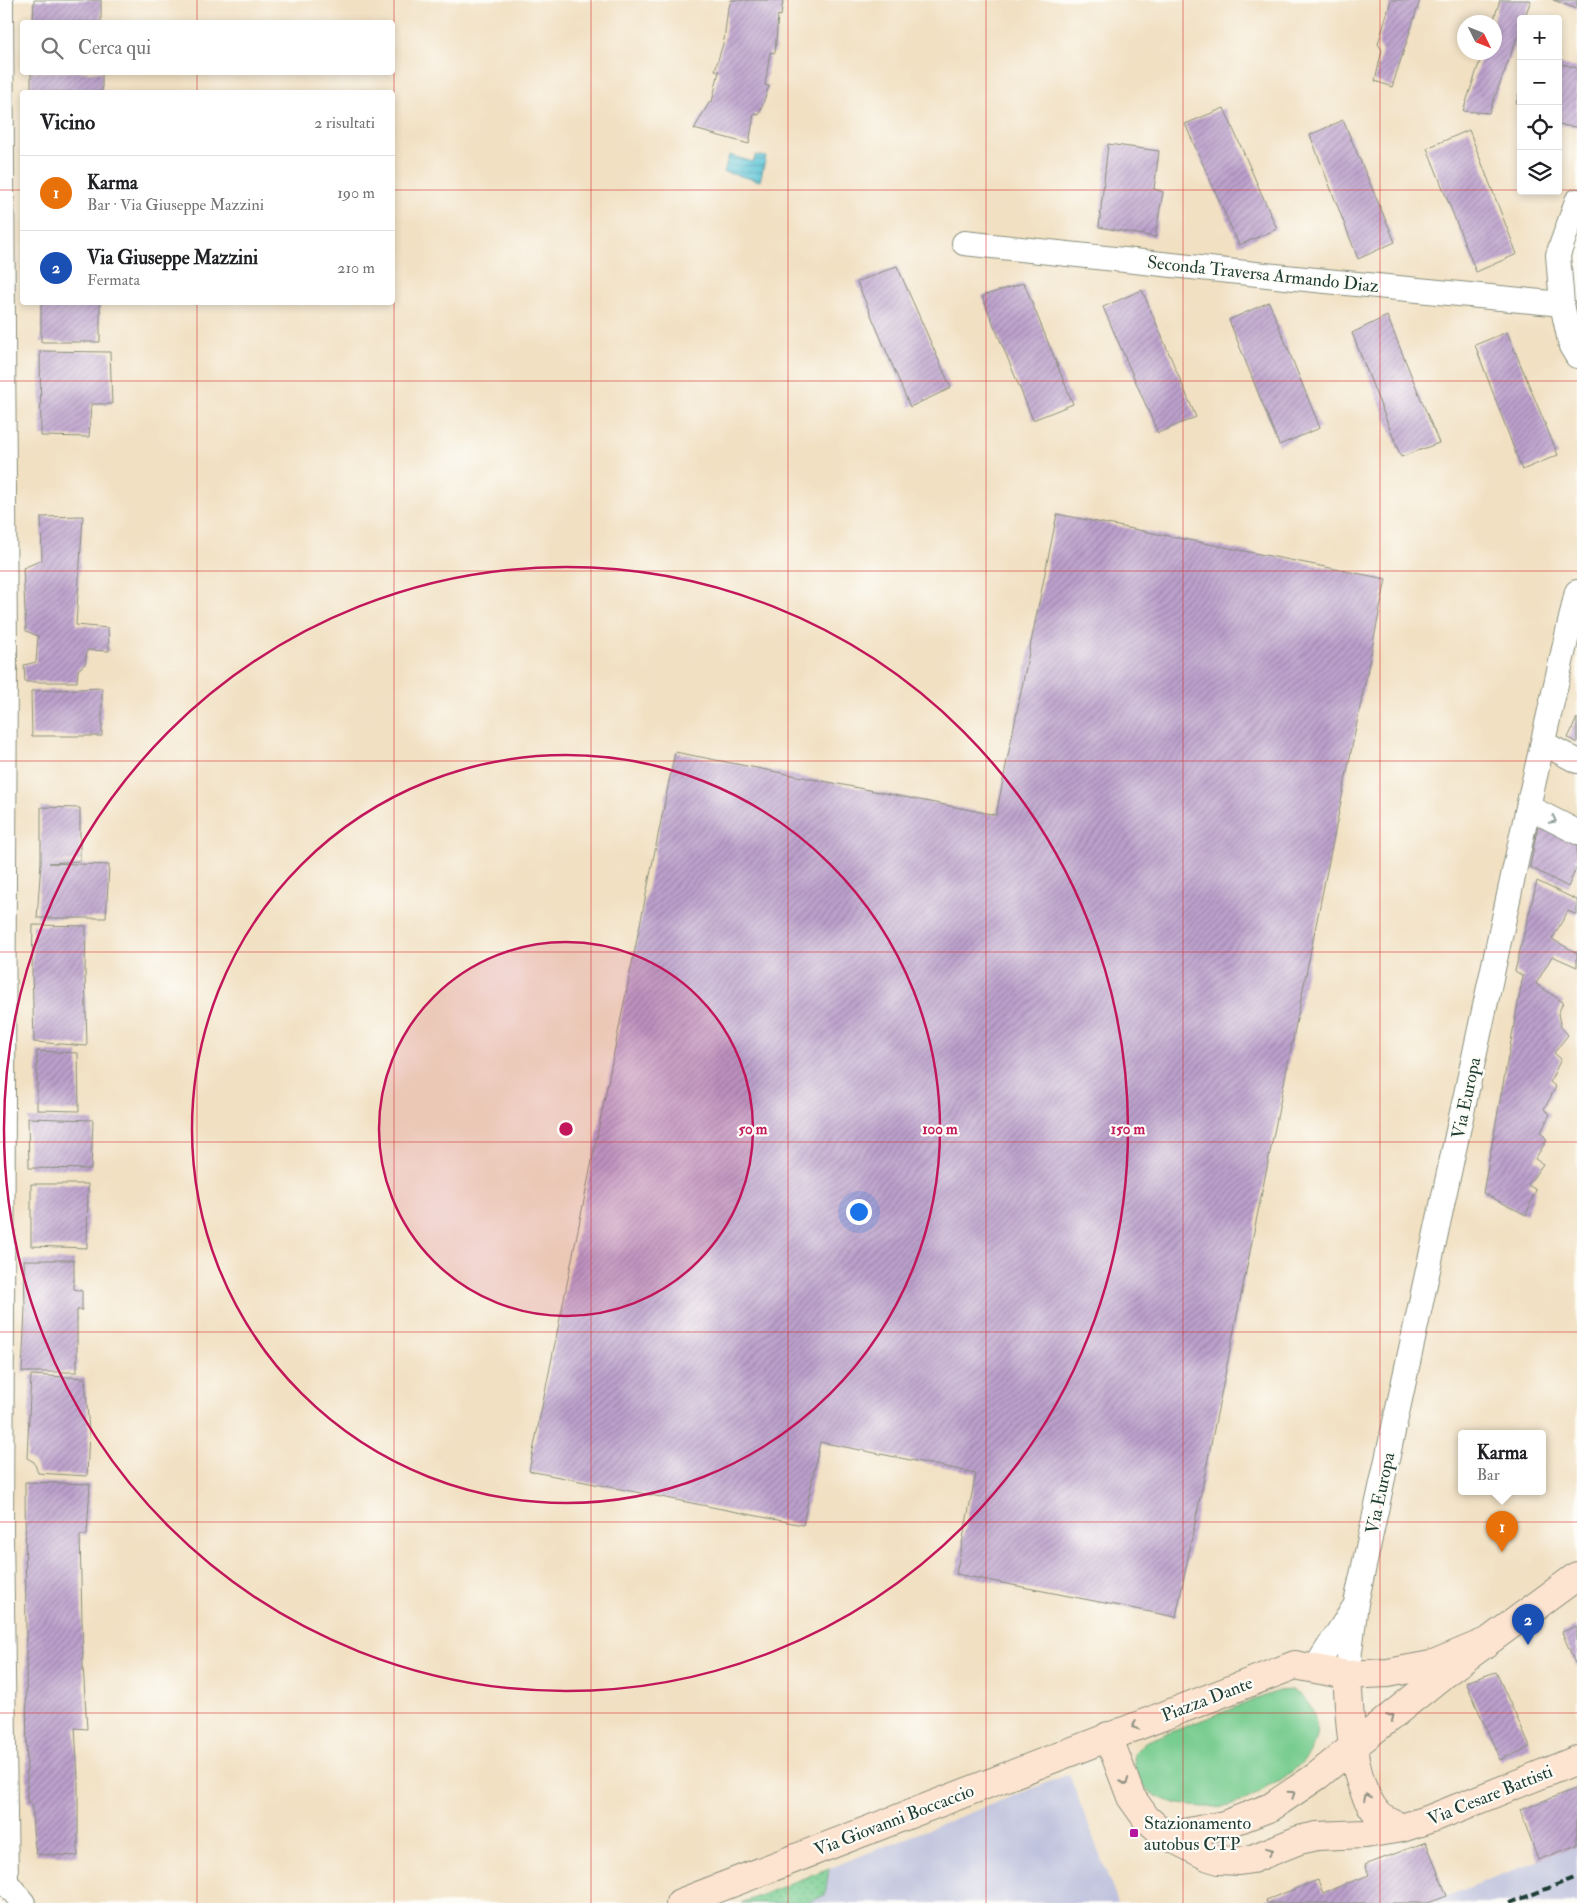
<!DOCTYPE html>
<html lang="it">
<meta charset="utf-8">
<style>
body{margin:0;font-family:"IM FELL Double Pica",serif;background:#f6f6f6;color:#202124}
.controls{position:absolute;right:15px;top:15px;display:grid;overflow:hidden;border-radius:5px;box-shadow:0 2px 8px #0003}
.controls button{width:45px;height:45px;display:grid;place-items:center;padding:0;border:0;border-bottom:1px solid #e0e0e0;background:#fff;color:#202124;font:25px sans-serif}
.compass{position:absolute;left:1457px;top:15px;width:45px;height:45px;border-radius:50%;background:#fff;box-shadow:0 2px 8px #0003;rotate:133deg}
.you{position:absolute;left:858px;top:1211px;width:18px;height:18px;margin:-12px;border:4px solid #fff;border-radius:50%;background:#1a73e8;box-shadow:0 0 0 8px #1a73e833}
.badge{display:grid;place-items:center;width:32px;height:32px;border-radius:50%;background:#7c3aed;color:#fff;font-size:16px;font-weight:700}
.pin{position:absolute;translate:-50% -41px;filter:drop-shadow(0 1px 2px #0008)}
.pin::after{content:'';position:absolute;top:26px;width:18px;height:15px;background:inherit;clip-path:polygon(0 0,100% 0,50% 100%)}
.popup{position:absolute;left:1458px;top:1430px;width:88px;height:65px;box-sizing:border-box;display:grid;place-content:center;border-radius:5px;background:#fff;filter:drop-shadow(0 1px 4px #0005);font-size:16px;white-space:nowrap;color:#757577}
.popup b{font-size:19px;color:#202124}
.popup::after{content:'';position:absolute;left:50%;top:100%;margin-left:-10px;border:10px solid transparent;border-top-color:#fff}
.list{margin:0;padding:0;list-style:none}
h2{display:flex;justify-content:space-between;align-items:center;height:65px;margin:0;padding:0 20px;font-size:21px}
h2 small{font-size:16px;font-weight:400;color:#757577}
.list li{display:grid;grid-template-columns:32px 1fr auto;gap:15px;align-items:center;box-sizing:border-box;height:75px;padding:0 20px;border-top:1px solid #e0e0e0}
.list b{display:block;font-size:19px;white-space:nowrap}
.list p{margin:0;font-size:16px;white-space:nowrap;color:#757577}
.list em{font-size:16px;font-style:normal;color:#757577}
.icon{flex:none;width:28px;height:28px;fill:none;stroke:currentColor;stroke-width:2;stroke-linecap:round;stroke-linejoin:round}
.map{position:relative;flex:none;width:1577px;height:1903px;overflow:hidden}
.search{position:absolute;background:#fff;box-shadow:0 2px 8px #0003;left:20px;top:20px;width:375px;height:55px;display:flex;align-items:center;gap:12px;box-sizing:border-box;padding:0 18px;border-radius:5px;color:#757577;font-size:19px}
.panel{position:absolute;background:#fff;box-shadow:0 2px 8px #0003;left:20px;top:90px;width:375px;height:215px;border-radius:5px}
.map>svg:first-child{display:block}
.railway{fill:#bfc2dd}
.grass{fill:url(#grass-dots);stroke:#4b8462}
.green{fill:#77cc8f;stroke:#4b8462}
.water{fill:url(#water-rules);stroke:#3d8086}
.building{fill:url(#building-hatch)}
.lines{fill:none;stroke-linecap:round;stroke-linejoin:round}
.street-casing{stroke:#888e7b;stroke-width:26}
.secondary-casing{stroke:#888e7b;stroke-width:30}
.street{stroke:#fff;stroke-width:24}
.secondary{stroke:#fde4d1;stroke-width:28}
.rail{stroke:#1f3d34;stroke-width:4;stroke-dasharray:8 4;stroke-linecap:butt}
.oneway{stroke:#8f9e9a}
.oneway2{stroke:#8e9082}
.grid{fill:none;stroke:#d62828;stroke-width:1;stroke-opacity:0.55}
.ring{fill:none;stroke:#c2185b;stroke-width:2.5}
.poi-dot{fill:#b5179e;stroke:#fdfcf7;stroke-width:2}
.labels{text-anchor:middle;stroke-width:4.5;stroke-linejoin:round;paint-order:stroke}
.street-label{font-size:18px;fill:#1f3d34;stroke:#fdfcf7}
.poi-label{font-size:18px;fill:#1f3d34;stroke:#fdfcf7;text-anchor:start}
.centre{fill:#c2185b;stroke:#fdfcf7;stroke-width:2.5}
.ring-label{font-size:15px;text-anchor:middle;font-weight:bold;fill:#c2185b;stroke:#fdfcf7;stroke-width:4.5;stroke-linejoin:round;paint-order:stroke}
</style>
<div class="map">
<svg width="1577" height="1903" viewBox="0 0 1577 1903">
<defs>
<pattern id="grass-dots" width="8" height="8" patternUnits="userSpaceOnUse" patternTransform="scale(1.25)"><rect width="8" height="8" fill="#77cc8f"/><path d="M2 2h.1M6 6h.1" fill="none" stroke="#61a776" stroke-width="1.8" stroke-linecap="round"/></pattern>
<pattern id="water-rules" width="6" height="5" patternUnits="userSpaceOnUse" patternTransform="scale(1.25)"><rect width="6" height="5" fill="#5bc4d7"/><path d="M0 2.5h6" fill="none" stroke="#4ba0af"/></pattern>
<pattern id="building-hatch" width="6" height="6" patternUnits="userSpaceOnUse" patternTransform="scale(1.25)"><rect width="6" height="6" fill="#bca0cc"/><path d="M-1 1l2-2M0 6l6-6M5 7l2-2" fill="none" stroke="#9884a6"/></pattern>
</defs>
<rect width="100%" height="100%" fill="#fdfcf7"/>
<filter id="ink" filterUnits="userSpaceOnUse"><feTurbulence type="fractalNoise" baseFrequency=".02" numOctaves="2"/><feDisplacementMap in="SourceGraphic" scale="10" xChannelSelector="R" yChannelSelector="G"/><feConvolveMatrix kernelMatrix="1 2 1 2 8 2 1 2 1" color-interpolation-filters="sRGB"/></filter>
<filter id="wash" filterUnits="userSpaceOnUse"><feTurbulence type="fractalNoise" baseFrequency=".0096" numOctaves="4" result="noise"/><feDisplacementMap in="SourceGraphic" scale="20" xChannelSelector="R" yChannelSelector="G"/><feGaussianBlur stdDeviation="1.12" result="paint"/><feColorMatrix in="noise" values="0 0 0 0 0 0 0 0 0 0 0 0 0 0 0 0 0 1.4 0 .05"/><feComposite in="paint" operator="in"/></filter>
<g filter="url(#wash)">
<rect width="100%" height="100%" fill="#f1e0c2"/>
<path class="railway" d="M 1069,1774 L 1118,1903 L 741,1903 Z
M 1577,1845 L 1577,1903 L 1428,1903 L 1447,1896 Z"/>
<path class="grass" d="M 829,1868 L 825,1895 L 806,1903 L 741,1903 Z"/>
<path class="green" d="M 1292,1690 C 1304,1697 1310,1703 1314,1715 C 1327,1752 1289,1776 1260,1792 C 1254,1795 1247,1800 1240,1802 C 1216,1812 1164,1807 1145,1788 C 1136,1778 1134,1766 1134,1753 L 1145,1742 L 1278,1691 Z"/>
<path class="water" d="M 729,155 L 753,162 L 756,155 L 766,157 L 760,181 L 724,172 Z"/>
<g id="blocks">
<path class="building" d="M 34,0 L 101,0 L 101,22 L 33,22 Z
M 731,0 L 783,0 L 781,16 L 778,15 L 775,53 L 770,52 L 765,85 L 769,86 L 759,115 L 754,114 L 749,144 L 694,129 L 710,101 L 712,102 L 719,71 L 715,70 L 724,40 L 728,8 L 729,8 Z
M 1391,0 L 1420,0 L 1392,87 L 1375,81 L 1382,50 L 1378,44 Z
M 1500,0 L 1531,0 L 1524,19 L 1521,19 L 1521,27 L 1489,113 L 1463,111 L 1483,52 L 1494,52 L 1494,22 L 1493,22 Z
M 1553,0 L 1577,0 L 1577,9 Z
M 1558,63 L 1577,68 L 1577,127 L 1558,125 Z
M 31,72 L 102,72 L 102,92 L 31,92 Z
M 1520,90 L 1521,90 L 1521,106 L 1516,104 Z
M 1224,108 L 1277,229 L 1239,245 L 1185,124 Z
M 1343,120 L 1395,242 L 1358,259 L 1310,135 Z
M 1469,130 L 1517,254 L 1476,272 L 1427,148 Z
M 1108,144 L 1159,151 L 1154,189 L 1163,192 L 1155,237 L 1099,227 Z
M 897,266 L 951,388 L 910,407 L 857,282 Z
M 1024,283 L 1073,404 L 1033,420 L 982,296 Z
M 1142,290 L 1196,417 L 1158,433 L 1103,307 Z
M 41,302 L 100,302 L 100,342 L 41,342 Z
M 1269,302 L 1320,428 L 1279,445 L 1229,320 Z
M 1387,316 L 1439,443 L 1401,457 L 1352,333 Z
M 1507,332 L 1558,455 L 1522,470 L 1475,345 Z
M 40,351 L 110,352 L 112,404 L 91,404 L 89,437 L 41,436 Z
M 1057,514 L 1386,579 L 1176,1617 L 956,1574 L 976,1473 L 820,1442 L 803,1525 L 529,1471 L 675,752 L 996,815 Z
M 83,516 L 76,625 L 108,628 L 109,651 L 87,650 L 85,664 L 78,670 L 77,682 L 25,682 L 24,665 L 36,662 L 38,636 L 26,631 L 23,568 L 42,560 L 41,517 Z
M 102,688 L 102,736 L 32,736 L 31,691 Z
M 1577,718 L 1577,743 L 1568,738 Z
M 41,807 L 80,808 L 80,861 L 49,863 L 109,865 L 106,918 L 37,918 L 41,862 Z
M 1538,824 L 1577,842 L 1577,869 L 1576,868 L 1568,887 L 1530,867 Z
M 1537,881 L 1577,900 L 1577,915 L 1568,911 L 1552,939 L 1577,953 L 1577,967 L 1552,956 L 1536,984 L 1563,1002 L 1558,1014 L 1561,1027 L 1568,1035 L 1554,1053 L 1561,1059 L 1550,1082 L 1556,1087 L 1544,1109 L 1550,1114 L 1541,1132 L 1547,1140 L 1535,1159 L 1543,1164 L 1528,1185 L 1536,1190 L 1526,1215 L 1483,1193 L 1523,976 L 1515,971 Z
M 33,925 L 86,926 L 85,971 L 87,1046 L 34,1042 L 32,969 Z
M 37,1051 L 78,1053 L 79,1111 L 37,1110 Z
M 28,1118 L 93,1120 L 91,1169 L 29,1168 Z
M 31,1184 L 88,1184 L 87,1248 L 31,1246 Z
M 24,1260 L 74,1260 L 74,1289 L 82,1291 L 82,1310 L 77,1310 L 77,1372 L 22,1372 L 25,1309 Z
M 31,1375 L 85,1378 L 89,1432 L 87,1476 L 38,1473 L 34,1462 L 27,1458 Z
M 25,1482 L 90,1484 L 87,1535 L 80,1535 L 83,1665 L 87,1729 L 75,1728 L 78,1778 L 78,1856 L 36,1854 L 33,1830 L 32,1804 L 27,1801 Z
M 1577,1626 L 1577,1668 L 1562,1632 Z
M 1496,1672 L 1530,1747 L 1500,1760 L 1466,1682 Z
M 1577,1788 L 1577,1845 L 1538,1860 L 1520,1810 Z
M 1426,1842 L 1447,1896 L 1428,1903 L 1267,1903 L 1266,1900 L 1318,1880 L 1323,1893 L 1369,1875 L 1365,1865 Z"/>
</g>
</g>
<g filter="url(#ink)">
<use href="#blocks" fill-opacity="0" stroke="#888e7b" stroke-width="1"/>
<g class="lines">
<g class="street-casing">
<path id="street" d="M 1,0 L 5,655 L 1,1533 L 6,1882 L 23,1903
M 1577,201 L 1558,255 L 1562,304 L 1571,346 L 1577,356
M 964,243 L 1285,277 L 1562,304
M 1543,743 L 1577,761
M 1528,807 L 1577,832
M 1315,1668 L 1353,1609
M 1347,1675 L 1356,1603 L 1528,807 L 1577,592"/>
</g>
<g class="secondary-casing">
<path id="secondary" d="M 1347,1675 C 1350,1714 1350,1786 1379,1815 C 1385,1821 1395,1824 1402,1828
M 1108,1736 L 1131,1797 L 1146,1818 L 1164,1834 L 1209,1857 L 1219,1860 L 1239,1861 L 1252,1859 L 1299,1840 L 1317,1836 L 1365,1834 L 1402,1828 L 1435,1817 L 1577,1760
M 1164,1834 L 1179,1834 L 1224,1825 L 1271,1807 L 1317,1776 L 1441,1676 L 1577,1576
M 680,1903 L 1295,1665 L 1347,1675 L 1388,1673 L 1431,1665 L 1486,1642"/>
</g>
<use href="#street" class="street"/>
<use href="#secondary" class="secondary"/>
<path class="rail" d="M 1510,1903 L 1577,1877"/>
</g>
<defs><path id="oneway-chevron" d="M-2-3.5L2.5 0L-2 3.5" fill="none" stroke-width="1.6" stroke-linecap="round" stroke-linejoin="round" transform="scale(1.25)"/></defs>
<use class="oneway" href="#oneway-chevron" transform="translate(1553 820) rotate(27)"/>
<g class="oneway2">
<use href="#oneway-chevron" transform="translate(1391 1717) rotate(-39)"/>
<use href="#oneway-chevron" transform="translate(1135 1726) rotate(159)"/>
<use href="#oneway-chevron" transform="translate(1125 1782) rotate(69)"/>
<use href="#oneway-chevron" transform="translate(1292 1794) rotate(-33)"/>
<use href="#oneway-chevron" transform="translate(1367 1797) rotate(-116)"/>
<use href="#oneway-chevron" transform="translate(1270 1851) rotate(-22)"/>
</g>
</g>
<path class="grid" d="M 197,0 L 197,22M 394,0 L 394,1903M 591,0 L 591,1903M 788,0 L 788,1903M 986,0 L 986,1903M 1183,0 L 1183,1903M 1380,0 L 1380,1903M 197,72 L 197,92M 0,190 L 22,190M 392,190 L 1521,190M 1558,190 L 1577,190M 197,302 L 197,1903M 0,381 L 1577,381M 0,571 L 1577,571M 0,761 L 1577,761M 0,952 L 1577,952M 0,1142 L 1577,1142M 0,1332 L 1577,1332M 0,1522 L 1577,1522M 0,1713 L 1577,1713"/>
<circle cx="566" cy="1129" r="187" fill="#c2185b" fill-opacity=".12"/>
<g class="ring">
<circle cx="566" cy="1129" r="187"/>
<circle cx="566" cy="1129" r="374"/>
<circle cx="566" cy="1129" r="562"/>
</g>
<rect class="poi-dot" x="1129" y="1828" width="10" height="10" rx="2.5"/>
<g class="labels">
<g class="street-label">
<text transform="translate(1263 274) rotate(6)" y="6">Seconda Traversa Armando Diaz</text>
<text transform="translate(1466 1098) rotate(-78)" y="6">Via Europa</text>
<text transform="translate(1380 1493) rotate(-78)" y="6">Via Europa</text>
<text transform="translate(1207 1699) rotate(-21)" y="6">Piazza Dante</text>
<text transform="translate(1490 1795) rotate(-22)" y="6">Via Cesare Battisti</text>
<text transform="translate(894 1820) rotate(-21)" y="6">Via Giovanni Boccaccio</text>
</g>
<g class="poi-label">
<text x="1144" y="1829">Stazionamento<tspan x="1144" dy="21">autobus CTP</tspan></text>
</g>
</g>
<circle cx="566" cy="1129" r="8" class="centre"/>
<g class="ring-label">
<text x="753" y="1134">50 m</text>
<text x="940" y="1134">100 m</text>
<text x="1128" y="1134">150 m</text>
</g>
</svg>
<div class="controls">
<button>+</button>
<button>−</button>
<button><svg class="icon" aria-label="locate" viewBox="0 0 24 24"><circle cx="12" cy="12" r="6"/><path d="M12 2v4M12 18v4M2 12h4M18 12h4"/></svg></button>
<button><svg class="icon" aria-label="layers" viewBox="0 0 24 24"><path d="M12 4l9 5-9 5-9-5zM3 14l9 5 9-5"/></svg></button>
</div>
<svg class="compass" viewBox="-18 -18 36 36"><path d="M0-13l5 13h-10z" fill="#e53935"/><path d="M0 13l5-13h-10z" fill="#757577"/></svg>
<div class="you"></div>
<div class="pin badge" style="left:1502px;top:1552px;background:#e8710a">1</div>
<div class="popup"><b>Karma</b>Bar</div>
<div class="pin badge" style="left:1528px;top:1645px;background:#1a4fb4">2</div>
<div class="search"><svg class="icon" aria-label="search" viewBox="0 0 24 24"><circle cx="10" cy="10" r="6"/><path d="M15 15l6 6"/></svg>Cerca qui</div>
<section class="panel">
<h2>Vicino<small>2 risultati</small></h2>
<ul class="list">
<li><span class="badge" style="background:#e8710a">1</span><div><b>Karma</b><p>Bar · Via Giuseppe Mazzini</p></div><em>190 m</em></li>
<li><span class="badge" style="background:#1a4fb4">2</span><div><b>Via Giuseppe Mazzini</b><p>Fermata</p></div><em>210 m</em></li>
</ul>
</section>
</div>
